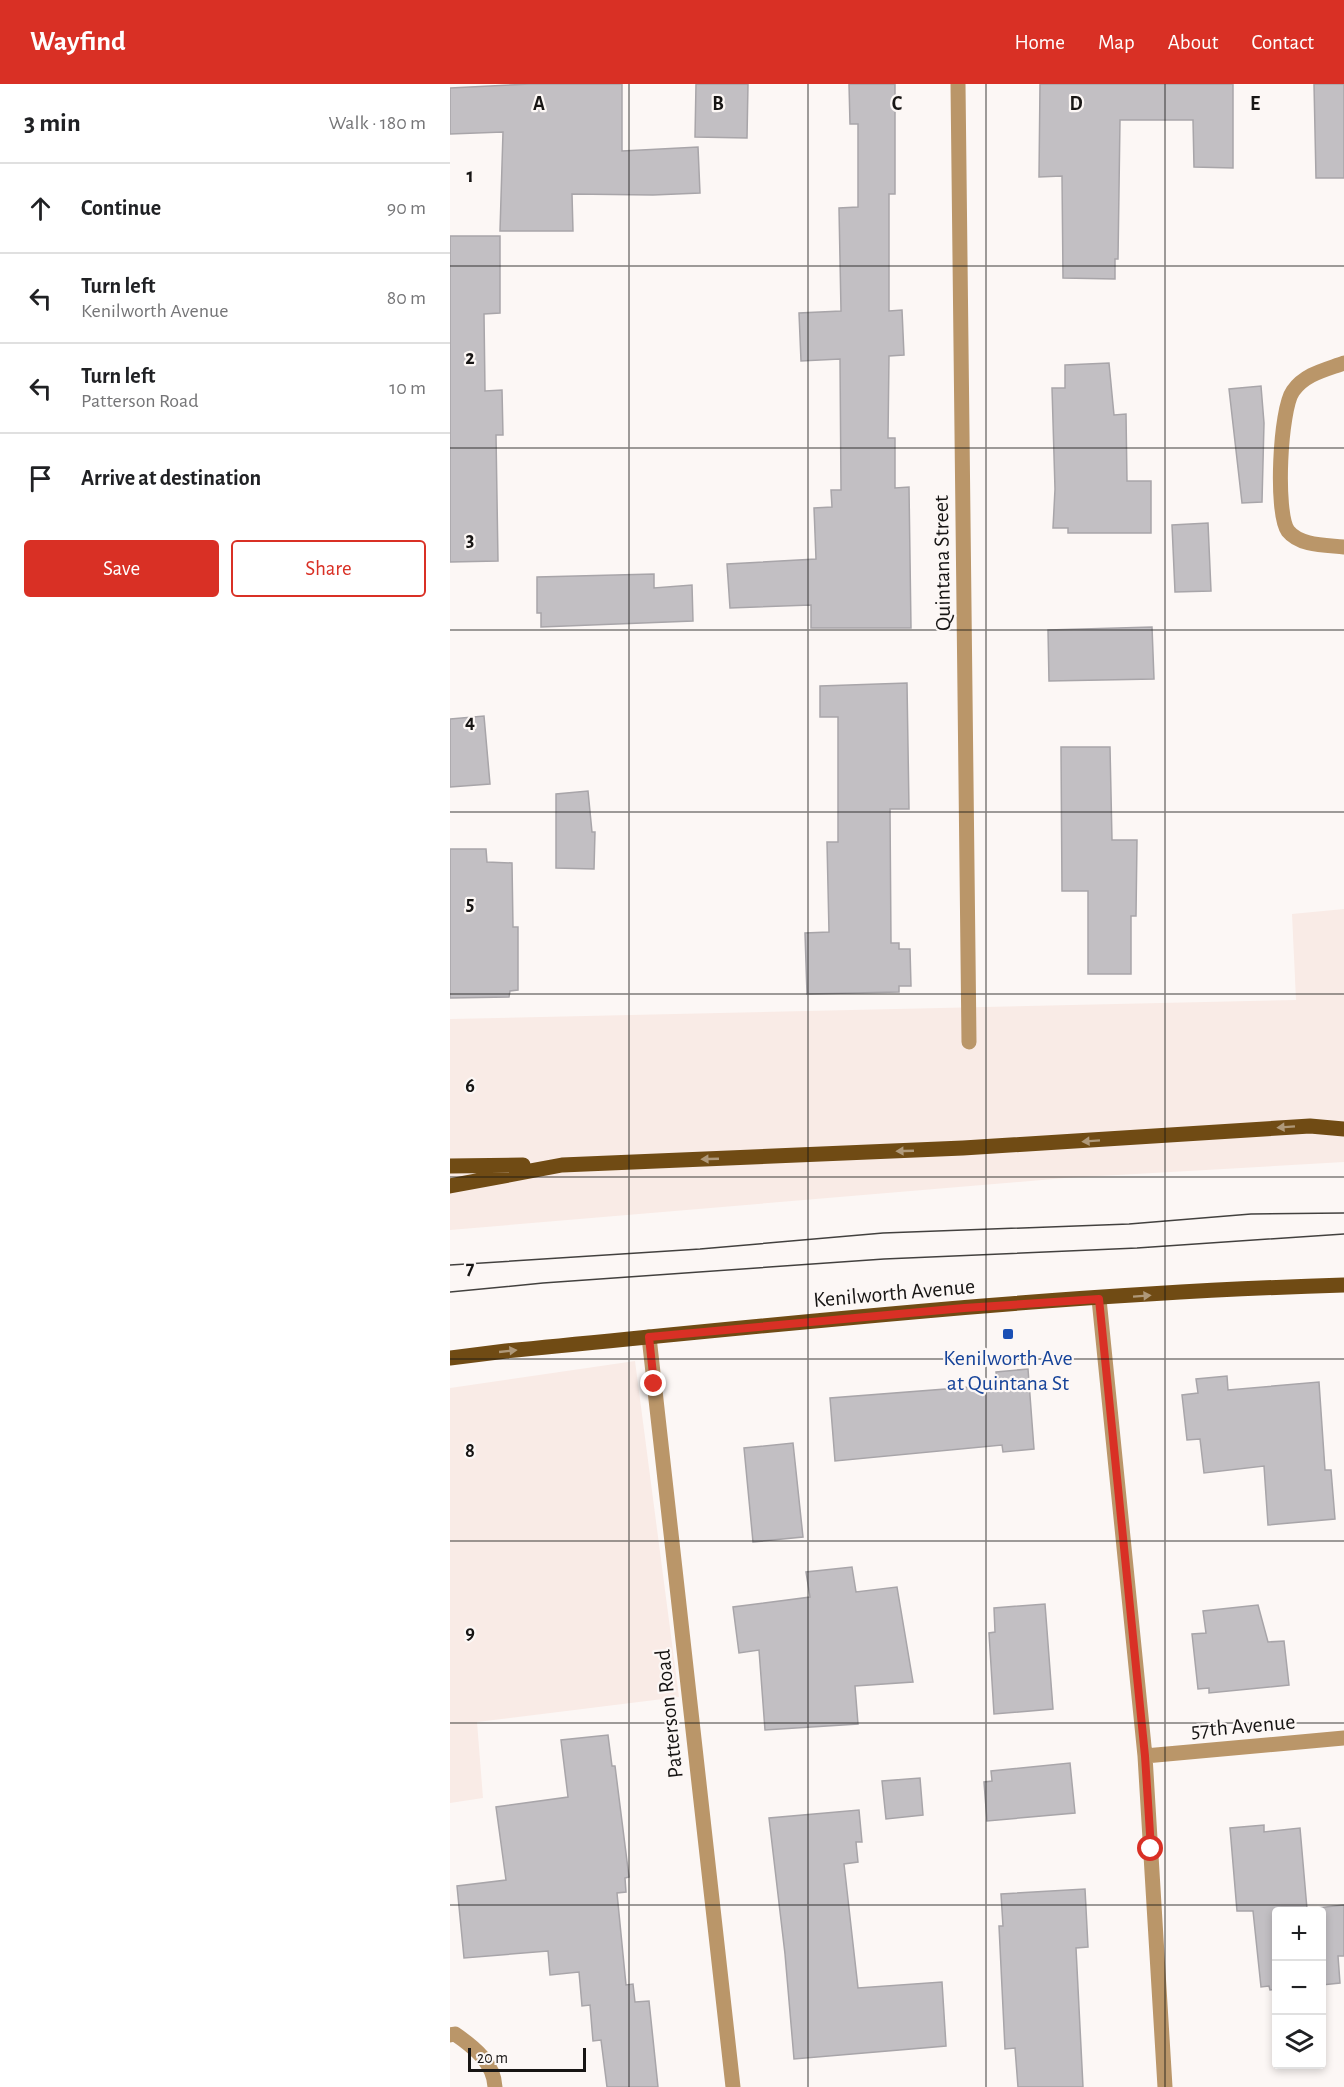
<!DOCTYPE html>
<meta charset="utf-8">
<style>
body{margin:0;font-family:"Alegreya Sans",sans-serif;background:#f6f6f6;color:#202124}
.controls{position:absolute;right:18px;bottom:18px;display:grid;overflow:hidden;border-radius:6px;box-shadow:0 3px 9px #0003}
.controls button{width:54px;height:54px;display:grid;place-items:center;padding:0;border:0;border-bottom:2px solid #e0e0e0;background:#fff;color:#202124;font:30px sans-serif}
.scale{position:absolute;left:18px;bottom:15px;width:118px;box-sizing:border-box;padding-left:6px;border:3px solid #171514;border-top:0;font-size:16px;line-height:21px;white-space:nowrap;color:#171514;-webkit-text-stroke:4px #fcf7f5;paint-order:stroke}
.stop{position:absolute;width:18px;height:18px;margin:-14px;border:4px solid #d93025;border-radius:50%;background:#fff}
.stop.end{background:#d93025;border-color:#fff;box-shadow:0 2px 6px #0008}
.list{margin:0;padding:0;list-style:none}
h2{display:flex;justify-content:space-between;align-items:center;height:78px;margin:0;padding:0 24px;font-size:26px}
h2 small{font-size:20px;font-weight:400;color:#757577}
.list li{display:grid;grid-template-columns:39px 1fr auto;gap:18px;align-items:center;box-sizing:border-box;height:90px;padding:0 24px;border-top:2px solid #e0e0e0}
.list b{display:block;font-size:22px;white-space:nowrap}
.list p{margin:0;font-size:20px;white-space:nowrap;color:#757577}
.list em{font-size:20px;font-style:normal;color:#757577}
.actions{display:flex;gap:12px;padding:18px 24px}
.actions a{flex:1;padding:14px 0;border:2px solid #d93025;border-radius:6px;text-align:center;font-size:21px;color:#d93025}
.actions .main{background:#d93025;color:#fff}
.icon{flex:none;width:33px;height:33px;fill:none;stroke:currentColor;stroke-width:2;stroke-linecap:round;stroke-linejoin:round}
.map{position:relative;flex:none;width:894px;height:2003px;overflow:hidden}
header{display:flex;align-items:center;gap:36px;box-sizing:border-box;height:84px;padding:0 30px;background:#d93025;color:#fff}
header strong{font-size:28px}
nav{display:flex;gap:33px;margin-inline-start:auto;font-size:21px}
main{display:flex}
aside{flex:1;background:#fff}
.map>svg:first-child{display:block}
.built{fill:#f9ebe6}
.building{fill:#c2bfc3;stroke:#a8a5a9;stroke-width:1.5}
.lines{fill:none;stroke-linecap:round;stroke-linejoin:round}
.service{stroke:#ba9669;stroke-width:15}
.minor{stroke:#ba9669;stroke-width:15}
.primary{stroke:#704b14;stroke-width:15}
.tram{stroke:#43413f;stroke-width:1.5}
.oneway{fill:#af9879}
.route{stroke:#d93025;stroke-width:8}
.grid{fill:none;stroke:#171514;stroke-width:1.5;stroke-opacity:0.55}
.transit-dot{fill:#1a4fb4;stroke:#fcf7f5;stroke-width:2}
.labels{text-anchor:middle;stroke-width:4.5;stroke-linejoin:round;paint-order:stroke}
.street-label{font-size:22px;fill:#171514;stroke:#fcf7f5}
.transit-label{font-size:22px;fill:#164399;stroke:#fcf7f5}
.grid-label{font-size:20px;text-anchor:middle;font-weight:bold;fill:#171514;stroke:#fcf7f5;stroke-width:4.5;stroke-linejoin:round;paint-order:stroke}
</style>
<header>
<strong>Wayfind</strong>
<nav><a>Home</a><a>Map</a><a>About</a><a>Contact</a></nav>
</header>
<main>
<aside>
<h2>3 min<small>Walk · 180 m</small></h2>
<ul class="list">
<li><svg class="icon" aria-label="ahead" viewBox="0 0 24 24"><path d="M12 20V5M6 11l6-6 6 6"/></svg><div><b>Continue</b></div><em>90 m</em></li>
<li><svg class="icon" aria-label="left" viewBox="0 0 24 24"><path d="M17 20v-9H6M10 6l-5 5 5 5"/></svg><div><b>Turn left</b><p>Kenilworth Avenue</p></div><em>80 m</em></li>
<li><svg class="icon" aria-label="left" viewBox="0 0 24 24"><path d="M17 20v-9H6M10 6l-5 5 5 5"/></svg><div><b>Turn left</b><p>Patterson Road</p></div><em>10 m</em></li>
<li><svg class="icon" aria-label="arrive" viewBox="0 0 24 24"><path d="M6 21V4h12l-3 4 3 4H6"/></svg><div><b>Arrive at destination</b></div></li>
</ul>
<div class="actions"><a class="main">Save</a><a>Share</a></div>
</aside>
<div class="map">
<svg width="894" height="2003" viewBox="0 0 894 2003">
<rect width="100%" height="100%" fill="#fcf7f5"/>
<path class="built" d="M 894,825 L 894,1078 L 615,1094 L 0,1146 L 0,935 L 846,916 L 842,830 Z
M 185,1277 L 229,1613 L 27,1638 L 33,1714 L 0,1719 L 0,1304 Z"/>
<path class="building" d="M 80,0 L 172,0 L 172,67 L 248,63 L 250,109 L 203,111 L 122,110 L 123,147 L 50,147 L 53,48 L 0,50 L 0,4 Z
M 246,0 L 298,0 L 297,54 L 245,53 Z
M 399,0 L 445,0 L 445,110 L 439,110 L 439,227 L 452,226 L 454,271 L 439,272 L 438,354 L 445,354 L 445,404 L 459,403 L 461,544 L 361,544 L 361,521 L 280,524 L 277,480 L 366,475 L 364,424 L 382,423 L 381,406 L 391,406 L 390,275 L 351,277 L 349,229 L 391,227 L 389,124 L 408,123 L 408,40 L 400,40 Z
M 590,0 L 783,0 L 783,84 L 744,83 L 743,36 L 670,36 L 668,175 L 665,175 L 665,195 L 613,194 L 612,92 L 589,93 Z
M 864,0 L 894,0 L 894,94 L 866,94 Z
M 0,152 L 50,152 L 50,229 L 34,230 L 35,307 L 52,306 L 53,351 L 46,351 L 48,477 L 0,478 Z
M 659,279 L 664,331 L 676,330 L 677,397 L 701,397 L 701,449 L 618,449 L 618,444 L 603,444 L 605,405 L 602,304 L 615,304 L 615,281 Z
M 811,302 L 814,339 L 812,418 L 792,419 L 779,305 Z
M 758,439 L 761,507 L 725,508 L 722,441 Z
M 204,490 L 204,504 L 242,501 L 243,537 L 91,543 L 91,529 L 87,529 L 87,493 Z
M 702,543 L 704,595 L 599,597 L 598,546 Z
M 457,599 L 459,725 L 440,725 L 441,859 L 449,859 L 449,865 L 460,865 L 461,902 L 449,902 L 449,908 L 357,910 L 355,849 L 379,848 L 377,758 L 388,758 L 388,633 L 370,633 L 370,602 Z
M 34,632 L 40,700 L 0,703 L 0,635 Z
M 611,663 L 660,663 L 662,756 L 687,756 L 686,832 L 681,832 L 681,890 L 638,890 L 638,807 L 612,807 Z
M 138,707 L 142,748 L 145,748 L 144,785 L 106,784 L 106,710 Z
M 0,765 L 36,765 L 37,778 L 62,779 L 63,843 L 68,843 L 68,906 L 60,907 L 59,913 L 0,914 Z
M 578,1285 L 584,1365 L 553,1368 L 552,1361 L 385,1377 L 380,1314 L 547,1301 L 546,1288 Z
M 777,1292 L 778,1306 L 869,1298 L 875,1386 L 881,1386 L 885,1435 L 818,1441 L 814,1382 L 754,1389 L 750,1355 L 737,1356 L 732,1311 L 748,1309 L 746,1295 Z
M 343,1359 L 353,1453 L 303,1458 L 294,1364 Z
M 402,1483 L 406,1508 L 447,1503 L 463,1598 L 405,1602 L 408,1640 L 315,1646 L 309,1566 L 289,1569 L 283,1523 L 360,1513 L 356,1488 Z
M 595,1520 L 603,1625 L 544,1630 L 539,1549 L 545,1548 L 544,1524 Z
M 808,1521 L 818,1558 L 834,1557 L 839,1601 L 759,1609 L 759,1604 L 748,1605 L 742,1550 L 756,1549 L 753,1527 Z
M 158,1651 L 162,1682 L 165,1682 L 179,1793 L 175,1794 L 176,1808 L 167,1809 L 176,1901 L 183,1900 L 185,1918 L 199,1917 L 208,2003 L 157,2003 L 151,1956 L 143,1957 L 140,1921 L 132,1922 L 129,1888 L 100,1891 L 98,1867 L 14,1874 L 7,1802 L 56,1796 L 46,1723 L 118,1713 L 111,1656 Z
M 620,1679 L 625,1729 L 537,1737 L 534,1698 L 542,1697 L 541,1687 Z
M 470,1694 L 473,1731 L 436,1735 L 432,1697 Z
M 409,1726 L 412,1758 L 406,1758 L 408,1778 L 394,1780 L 408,1904 L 492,1898 L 496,1962 L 344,1975 L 335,1870 L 319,1734 Z
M 814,1741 L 814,1748 L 850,1744 L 857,1825 L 894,1821 L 894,1872 L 888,1872 L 890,1899 L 872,1901 L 872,1827 L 826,1827 L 826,1905 L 820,1906 L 819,1902 L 811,1903 L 803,1827 L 787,1827 L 780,1744 Z
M 635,1805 L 638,1863 L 626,1864 L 633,2003 L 568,2003 L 565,1964 L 555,1965 L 549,1842 L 553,1842 L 551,1810 Z"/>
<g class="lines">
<path class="service" d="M 894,279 C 875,286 855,290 843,307 C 830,325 825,429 838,447 C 850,462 876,461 894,463
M 0,1951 L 5,1950 C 24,1963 44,1979 45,2003"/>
<path class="minor" d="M 508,0 L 519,958
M 649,1215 L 695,1672 L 715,2003
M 199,1253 L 283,2003
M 695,1672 L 894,1654"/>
<path class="primary" d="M 0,1082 L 73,1081
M 0,1102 L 112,1081 L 513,1064 L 860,1042 L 894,1045
M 0,1274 L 56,1267 C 335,1240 614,1209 894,1201"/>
<path class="tram" d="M 0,1181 L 250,1165 L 433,1149 L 679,1140 L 801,1130 L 894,1129
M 0,1208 L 93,1199 L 434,1175 L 687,1164 L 894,1150"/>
</g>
<defs><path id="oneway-solid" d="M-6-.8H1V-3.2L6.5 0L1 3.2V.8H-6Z" transform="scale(1.5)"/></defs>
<g class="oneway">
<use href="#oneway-solid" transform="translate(836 1043) rotate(176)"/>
<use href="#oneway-solid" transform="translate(641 1057) rotate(176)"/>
<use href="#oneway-solid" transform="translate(455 1067) rotate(178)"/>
<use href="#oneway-solid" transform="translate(260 1075) rotate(178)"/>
<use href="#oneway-solid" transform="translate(692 1212) rotate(-4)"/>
<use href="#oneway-solid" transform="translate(58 1267) rotate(-6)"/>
</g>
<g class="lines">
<path class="route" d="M 204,1300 L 199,1253 L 514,1224 L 649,1215 L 695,1672 L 701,1765"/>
</g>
<path class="grid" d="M 179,0 L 179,2003M 358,0 L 358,2003M 536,0 L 536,2003M 715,0 L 715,2003M 0,182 L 894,182M 0,364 L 894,364M 0,546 L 894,546M 0,728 L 894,728M 0,910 L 894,910M 0,1093 L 894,1093M 0,1275 L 894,1275M 0,1457 L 894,1457M 0,1639 L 894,1639M 0,1821 L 894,1821"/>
<rect class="transit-dot" x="552" y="1244" width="12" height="12" rx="3"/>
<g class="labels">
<g class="street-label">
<text transform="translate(491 479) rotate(-91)" y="8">Quintana Street</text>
<text transform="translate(444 1208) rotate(-5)" y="8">Kenilworth Avenue</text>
<text transform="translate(218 1630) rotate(-96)" y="8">Patterson Road</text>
<text transform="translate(793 1641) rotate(-5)" y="8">57th Avenue</text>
</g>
<g class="transit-label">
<text x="558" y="1281">Kenilworth Ave<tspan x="558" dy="25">at Quintana St</tspan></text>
</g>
</g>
<g class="grid-label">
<text x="89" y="26">A</text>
<text x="268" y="26">B</text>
<text x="447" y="26">C</text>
<text x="626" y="26">D</text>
<text x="805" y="26">E</text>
<text x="20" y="98">1</text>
<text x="20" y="280">2</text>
<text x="20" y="462">3</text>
<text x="20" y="644">4</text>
<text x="20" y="826">5</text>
<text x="20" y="1008">6</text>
<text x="20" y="1190">7</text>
<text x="20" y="1373">8</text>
<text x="20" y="1555">9</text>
</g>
</svg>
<div class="controls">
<button>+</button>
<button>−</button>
<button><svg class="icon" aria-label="layers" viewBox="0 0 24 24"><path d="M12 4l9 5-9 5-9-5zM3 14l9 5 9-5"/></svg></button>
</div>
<div class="scale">20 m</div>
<div class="stop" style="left:701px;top:1765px"></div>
<div class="stop end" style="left:204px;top:1300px"></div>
</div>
</main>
